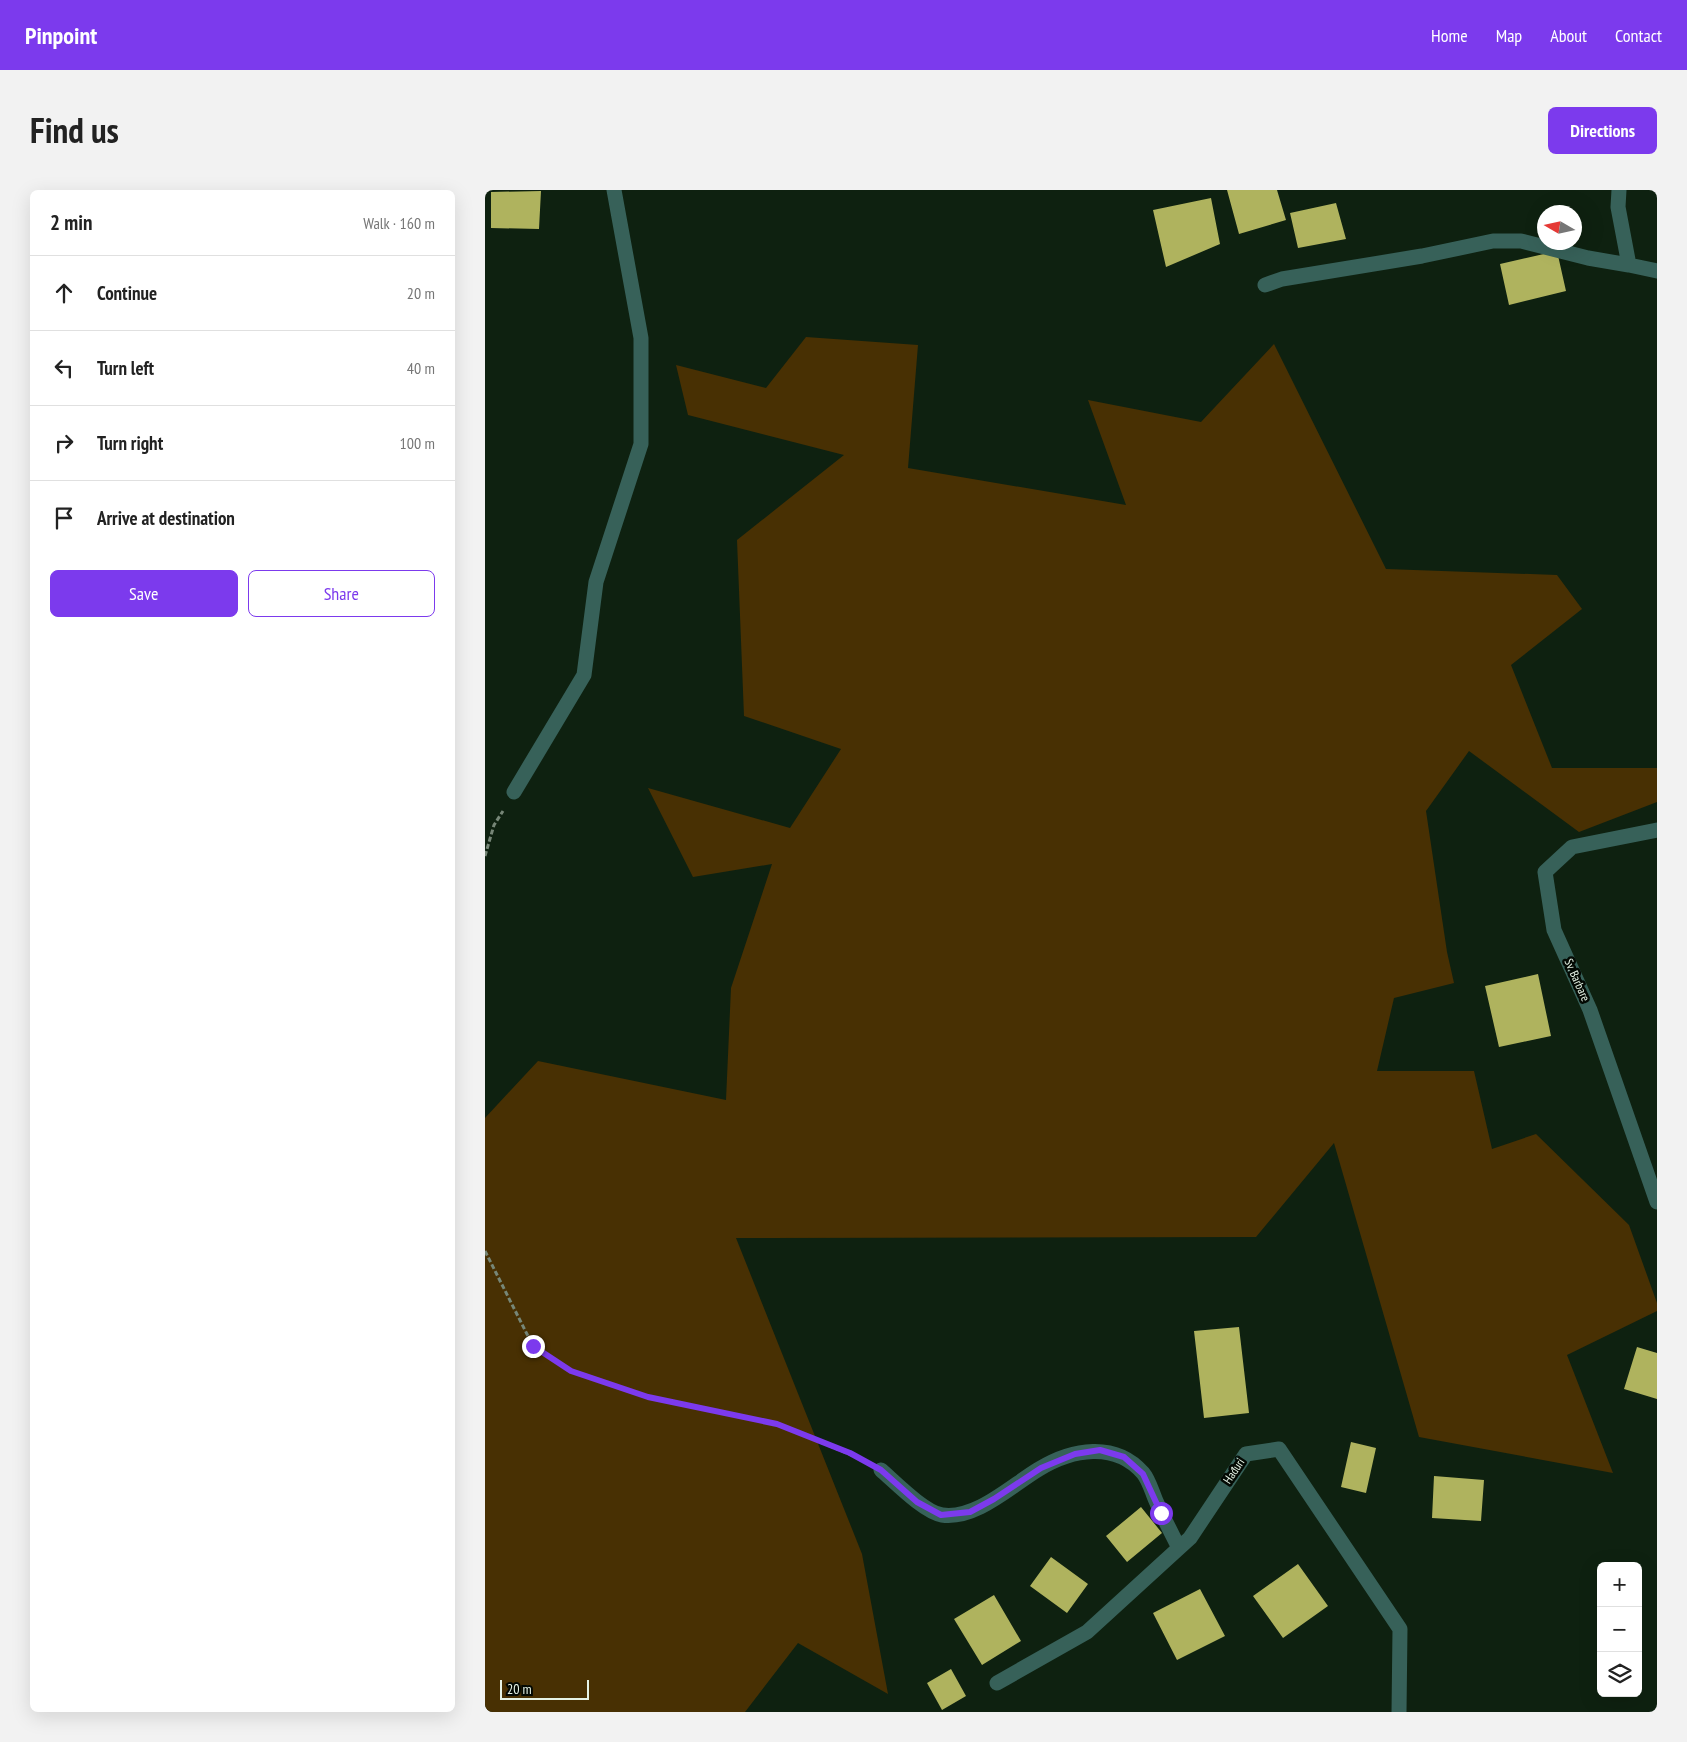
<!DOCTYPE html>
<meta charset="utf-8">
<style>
body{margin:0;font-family:"PT Sans Narrow",sans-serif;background:#f2f2f2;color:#222}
.controls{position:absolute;right:15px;bottom:15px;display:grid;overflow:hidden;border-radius:8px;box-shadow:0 5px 20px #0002}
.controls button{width:45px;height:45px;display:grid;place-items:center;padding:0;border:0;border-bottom:1px solid #e0e0e0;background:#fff;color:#222;font:25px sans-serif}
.compass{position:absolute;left:1052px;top:15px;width:45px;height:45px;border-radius:50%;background:#fff;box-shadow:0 5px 20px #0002;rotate:279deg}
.scale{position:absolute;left:15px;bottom:12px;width:89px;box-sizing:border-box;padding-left:5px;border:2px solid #e6f3e6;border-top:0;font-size:14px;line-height:18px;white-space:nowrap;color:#e6f3e6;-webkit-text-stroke:4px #030903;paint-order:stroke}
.stop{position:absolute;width:15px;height:15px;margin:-11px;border:4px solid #7c3aed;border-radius:50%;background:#fff}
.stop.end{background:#7c3aed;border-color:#fff;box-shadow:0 1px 5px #0008}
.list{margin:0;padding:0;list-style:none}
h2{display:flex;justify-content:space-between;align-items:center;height:65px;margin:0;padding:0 20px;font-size:21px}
h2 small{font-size:16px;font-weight:400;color:#767676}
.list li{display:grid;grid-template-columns:32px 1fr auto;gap:15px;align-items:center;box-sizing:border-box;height:75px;padding:0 20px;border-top:1px solid #e0e0e0}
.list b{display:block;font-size:19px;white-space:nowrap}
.list em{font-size:16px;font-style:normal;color:#767676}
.actions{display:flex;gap:10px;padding:15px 20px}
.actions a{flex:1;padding:11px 0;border:1px solid #7c3aed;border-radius:8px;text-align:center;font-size:18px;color:#7c3aed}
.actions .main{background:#7c3aed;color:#fff}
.icon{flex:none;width:28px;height:28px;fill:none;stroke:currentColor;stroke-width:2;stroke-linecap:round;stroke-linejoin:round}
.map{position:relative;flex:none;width:1172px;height:1522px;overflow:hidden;border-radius:8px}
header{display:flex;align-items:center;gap:30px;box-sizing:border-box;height:70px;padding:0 25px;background:#7c3aed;color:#fff}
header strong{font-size:24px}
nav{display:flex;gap:28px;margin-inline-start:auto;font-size:18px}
.intro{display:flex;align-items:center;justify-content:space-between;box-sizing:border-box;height:120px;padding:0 30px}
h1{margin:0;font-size:35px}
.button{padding:12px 22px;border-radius:8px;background:#7c3aed;color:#fff;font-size:18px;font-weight:700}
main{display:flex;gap:30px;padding:0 30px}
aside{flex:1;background:#fff;border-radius:8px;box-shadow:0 5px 20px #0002}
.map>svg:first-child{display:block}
.green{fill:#483003}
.building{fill:#afb35e}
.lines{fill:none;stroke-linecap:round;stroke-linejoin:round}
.path{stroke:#768677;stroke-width:3;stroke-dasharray:5 2.5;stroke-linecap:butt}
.minor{stroke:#376159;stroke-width:15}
.route{stroke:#7c3aed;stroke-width:6}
.labels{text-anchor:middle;stroke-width:5;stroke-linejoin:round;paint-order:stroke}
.street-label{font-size:12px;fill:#e6f3e6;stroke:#030903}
</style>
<header>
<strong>Pinpoint</strong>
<nav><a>Home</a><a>Map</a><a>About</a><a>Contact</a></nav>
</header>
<div class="intro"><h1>Find us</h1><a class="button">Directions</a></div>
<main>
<aside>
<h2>2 min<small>Walk · 160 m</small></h2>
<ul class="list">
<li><svg class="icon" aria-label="ahead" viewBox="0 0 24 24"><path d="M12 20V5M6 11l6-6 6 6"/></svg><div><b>Continue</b></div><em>20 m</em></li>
<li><svg class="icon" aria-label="left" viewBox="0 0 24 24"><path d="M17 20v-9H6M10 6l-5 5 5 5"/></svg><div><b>Turn left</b></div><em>40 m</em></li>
<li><svg class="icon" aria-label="right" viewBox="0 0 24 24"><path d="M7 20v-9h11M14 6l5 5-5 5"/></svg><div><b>Turn right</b></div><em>100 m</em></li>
<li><svg class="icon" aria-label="arrive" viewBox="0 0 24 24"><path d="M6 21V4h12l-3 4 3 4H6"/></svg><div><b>Arrive at destination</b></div></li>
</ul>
<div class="actions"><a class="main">Save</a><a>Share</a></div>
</aside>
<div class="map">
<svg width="1172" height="1522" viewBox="0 0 1172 1522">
<rect width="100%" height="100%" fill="#0e2110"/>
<path class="green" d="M 321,147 L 433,155 L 423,278 L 641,315 L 603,210 L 716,232 L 789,154 L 901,379 L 1072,385 L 1097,419 L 1026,475 L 1067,578 L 1172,578 L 1172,612 L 1094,642 L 984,561 L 941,621 L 962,762 L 969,793 L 909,808 L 892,881 L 989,881 L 1007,959 L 1051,944 L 1144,1035 L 1172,1113 L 1172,1121 L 1082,1165 L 1128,1283 L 934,1247 L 849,953 L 771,1047 L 251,1048 L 377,1364 L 403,1504 L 313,1453 L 260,1522 L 0,1522 L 0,928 L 53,871 L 241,910 L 246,798 L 287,674 L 208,687 L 163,598 L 305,638 L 356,559 L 259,526 L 252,350 L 359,265 L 203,225 L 191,175 L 281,198 Z"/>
<path class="building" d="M 742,0 L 792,0 L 801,30 L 754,44 Z
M 56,1 L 54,39 L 6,38 L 6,2 Z
M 726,8 L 735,54 L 681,77 L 668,20 Z
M 851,13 L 861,49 L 813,58 L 805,23 Z
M 1072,61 L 1081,101 L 1024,115 L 1015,74 Z
M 1053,784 L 1066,846 L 1014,857 L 1000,796 Z
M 754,1137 L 764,1223 L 719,1228 L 709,1141 Z
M 1152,1157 L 1172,1163 L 1172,1209 L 1139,1199 Z
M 866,1252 L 891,1258 L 881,1303 L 856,1297 Z
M 949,1286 L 999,1290 L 996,1331 L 947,1328 Z
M 656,1317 L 677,1343 L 642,1372 L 621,1346 Z
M 566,1367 L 603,1394 L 582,1423 L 545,1396 Z
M 813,1374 L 843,1416 L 798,1448 L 768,1406 Z
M 715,1399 L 740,1446 L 692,1470 L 668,1423 Z
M 509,1405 L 536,1451 L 497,1475 L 469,1429 Z
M 466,1479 L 481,1506 L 457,1520 L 442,1493 Z"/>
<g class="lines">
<path class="path" d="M 0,666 L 9,635 L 18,621
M 0,1061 L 48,1156 L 86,1181 L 163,1207 L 292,1234 L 376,1269"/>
<path class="minor" d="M 1134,0 L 1133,17 L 1144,75 L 1172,81
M 780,95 L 797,89 L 937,66 L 1008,51 L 1036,51 L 1103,68 L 1144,75
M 29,602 L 99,485 L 111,392 L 156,254 L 156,148 L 129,0
M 1172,640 L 1087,657 L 1060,682 L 1069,740 L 1105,820 L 1172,1012
M 396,1280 C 410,1292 439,1322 457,1325 C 491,1330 527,1295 554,1279 C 587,1259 630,1251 658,1283 C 664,1290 667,1302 671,1311 C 678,1327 686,1342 694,1358
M 512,1493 L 602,1442 L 694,1358 L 705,1348 L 761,1264 L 794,1259 L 915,1439 L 914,1522"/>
</g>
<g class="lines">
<path class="route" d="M 48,1156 L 86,1181 L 163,1207 L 292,1234 L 365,1263 L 396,1280 L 432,1312 L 456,1325 L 485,1322 L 509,1309 L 556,1278 L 590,1264 L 615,1260 L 639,1267 L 658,1284 L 676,1323"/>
</g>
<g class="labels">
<g class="street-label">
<text transform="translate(1092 790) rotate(66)" y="4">Sv. Barbare</text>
<text transform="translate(749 1281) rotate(-56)" y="4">Hađuri</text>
</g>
</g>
</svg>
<div class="controls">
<button>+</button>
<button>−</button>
<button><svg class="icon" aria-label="layers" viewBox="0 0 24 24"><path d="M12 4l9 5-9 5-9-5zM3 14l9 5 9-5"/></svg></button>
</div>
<svg class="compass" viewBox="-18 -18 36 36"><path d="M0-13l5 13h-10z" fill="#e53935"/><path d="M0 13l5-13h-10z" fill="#767676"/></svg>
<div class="scale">20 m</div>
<div class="stop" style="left:676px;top:1323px"></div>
<div class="stop end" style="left:48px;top:1156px"></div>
</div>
</main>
